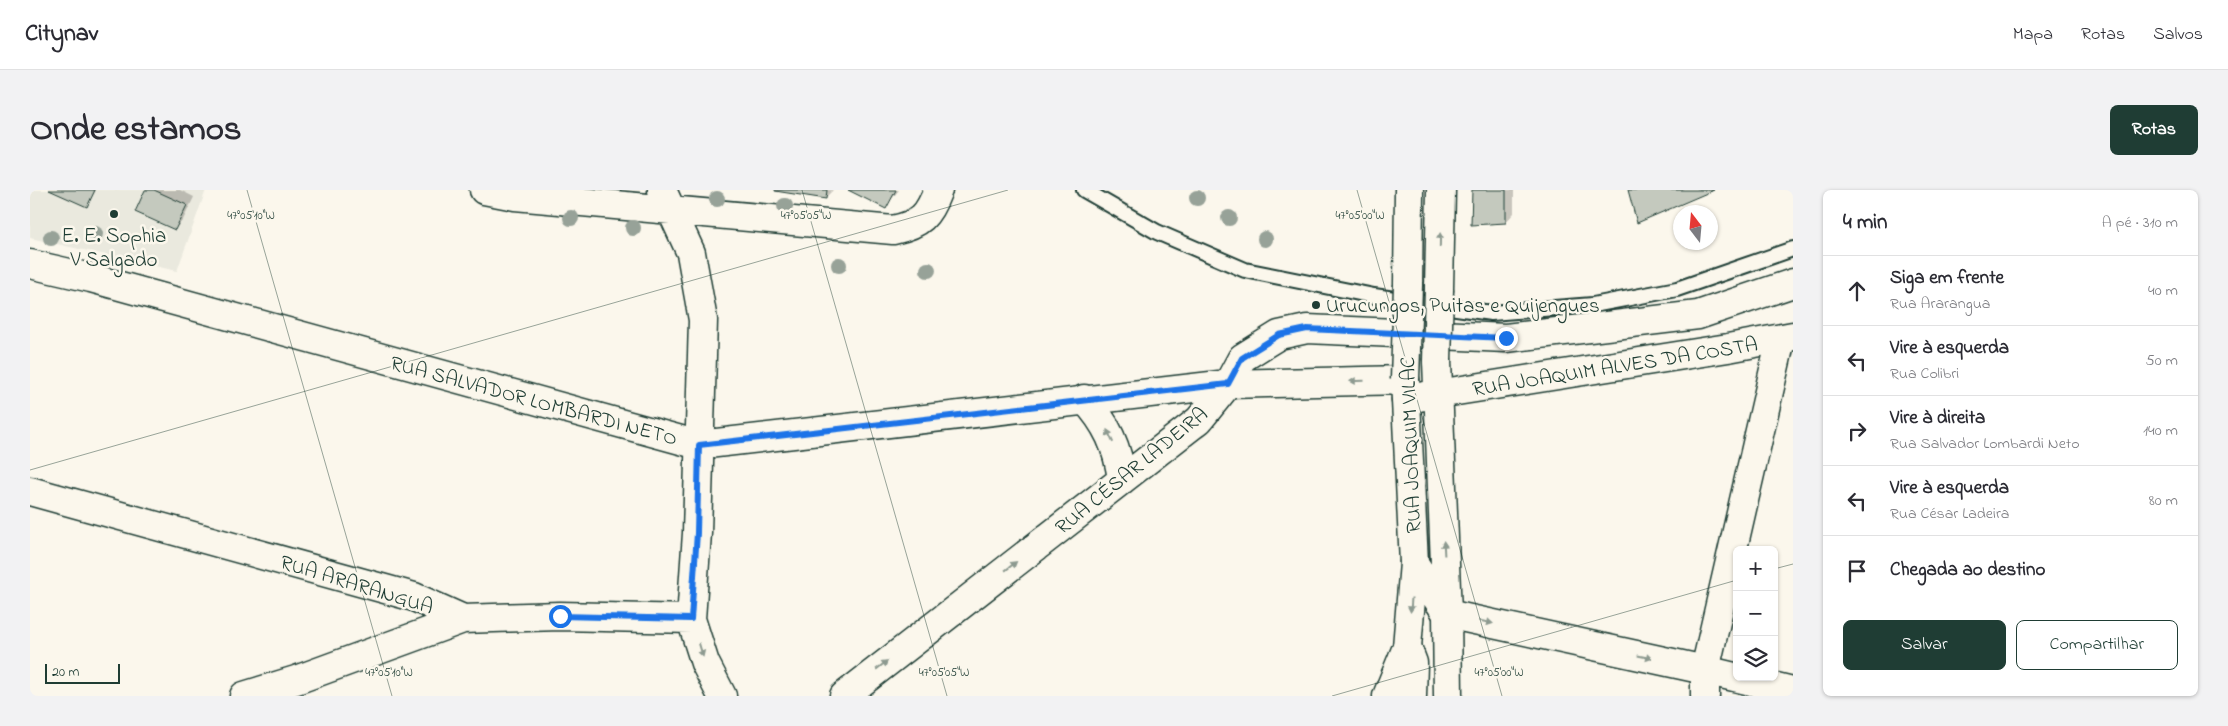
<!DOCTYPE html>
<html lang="pt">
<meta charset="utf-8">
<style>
body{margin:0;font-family:"Indie Flower",sans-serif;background:#f2f2f3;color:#2b2b33}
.controls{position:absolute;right:15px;bottom:15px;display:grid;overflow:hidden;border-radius:8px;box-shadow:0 1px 4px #0004}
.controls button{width:45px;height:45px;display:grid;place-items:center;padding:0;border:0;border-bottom:1px solid #e1e1e2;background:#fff;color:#2b2b33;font:25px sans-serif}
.compass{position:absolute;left:1643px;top:15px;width:45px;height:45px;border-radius:50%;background:#fff;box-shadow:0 1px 4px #0004;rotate:344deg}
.scale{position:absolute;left:15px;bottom:12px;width:75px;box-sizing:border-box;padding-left:5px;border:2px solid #1f3d34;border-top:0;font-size:14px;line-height:18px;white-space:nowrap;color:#1f3d34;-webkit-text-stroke:4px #fbf7ec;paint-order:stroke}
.stop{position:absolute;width:15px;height:15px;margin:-11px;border:4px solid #1a73e8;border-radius:50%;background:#fff}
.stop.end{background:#1a73e8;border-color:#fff;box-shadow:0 1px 5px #0008}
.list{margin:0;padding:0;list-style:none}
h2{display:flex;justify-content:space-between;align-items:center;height:65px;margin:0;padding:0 20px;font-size:21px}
h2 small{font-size:16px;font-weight:400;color:#7c7c81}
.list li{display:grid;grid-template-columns:32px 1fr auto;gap:15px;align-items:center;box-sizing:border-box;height:70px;padding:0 20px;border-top:1px solid #e1e1e2}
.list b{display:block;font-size:19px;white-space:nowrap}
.list p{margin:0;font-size:16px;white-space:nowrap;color:#7c7c81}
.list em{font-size:16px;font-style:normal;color:#7c7c81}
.actions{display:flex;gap:10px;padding:15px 20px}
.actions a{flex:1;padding:11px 0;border:1px solid #1f3d34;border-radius:8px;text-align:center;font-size:18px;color:#1f3d34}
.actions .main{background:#1f3d34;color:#fff}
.icon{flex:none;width:28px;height:28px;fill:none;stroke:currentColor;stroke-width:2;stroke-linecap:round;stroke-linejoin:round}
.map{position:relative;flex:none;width:1763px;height:506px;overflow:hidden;border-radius:8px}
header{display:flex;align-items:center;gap:30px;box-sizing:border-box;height:70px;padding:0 25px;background:#fff;border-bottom:1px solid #e1e1e2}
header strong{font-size:24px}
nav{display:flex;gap:28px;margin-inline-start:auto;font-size:18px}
.intro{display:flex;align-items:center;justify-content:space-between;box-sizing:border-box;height:120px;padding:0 30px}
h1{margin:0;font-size:35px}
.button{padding:12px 22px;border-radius:8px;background:#1f3d34;color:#fff;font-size:18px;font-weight:700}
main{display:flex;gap:30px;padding:0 30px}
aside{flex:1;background:#fff;border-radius:8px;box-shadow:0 1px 4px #0004}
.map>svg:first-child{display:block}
.built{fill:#eae9de}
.shadow{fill:#0003}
.building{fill:#c4c9be;stroke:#1f3d34}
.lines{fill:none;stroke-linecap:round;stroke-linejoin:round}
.service-casing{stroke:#1f3d34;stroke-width:18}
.minor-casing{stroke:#1f3d34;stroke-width:31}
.secondary-casing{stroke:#1f3d34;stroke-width:31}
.primary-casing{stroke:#1f3d34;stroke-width:31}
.service{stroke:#fbf7ec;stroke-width:14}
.minor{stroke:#fbf7ec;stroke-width:28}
.secondary{stroke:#fbf7ec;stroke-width:28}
.primary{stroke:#fbf7ec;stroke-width:28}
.primary-bridge-casing{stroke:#1f3d34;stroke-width:31;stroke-linecap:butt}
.primary-bridge{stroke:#fbf7ec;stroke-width:28}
.tree{fill:#97a298}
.oneway{fill:#8d9a90}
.route{stroke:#1a73e8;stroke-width:6}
.ticks{fill:none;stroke:#1f3d34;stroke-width:1;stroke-opacity:0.45}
.poi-dot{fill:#1f3d34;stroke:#fbf7ec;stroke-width:2}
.labels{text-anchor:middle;stroke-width:5;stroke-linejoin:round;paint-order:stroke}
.poi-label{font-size:21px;fill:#1f3d34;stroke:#fbf7ec}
.street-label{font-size:21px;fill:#1f3d34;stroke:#fbf7ec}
.ticks-label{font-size:12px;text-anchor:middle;fill:#1f3d34;stroke:#fbf7ec;stroke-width:5;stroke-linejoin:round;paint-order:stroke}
</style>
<header>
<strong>Citynav</strong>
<nav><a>Mapa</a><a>Rotas</a><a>Salvos</a></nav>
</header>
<div class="intro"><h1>Onde estamos</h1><a class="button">Rotas</a></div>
<main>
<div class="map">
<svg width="1763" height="506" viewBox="0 0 1763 506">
<rect width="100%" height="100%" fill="#fbf7ec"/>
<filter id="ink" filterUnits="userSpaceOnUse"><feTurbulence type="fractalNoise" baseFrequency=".02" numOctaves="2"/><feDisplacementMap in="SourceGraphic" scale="10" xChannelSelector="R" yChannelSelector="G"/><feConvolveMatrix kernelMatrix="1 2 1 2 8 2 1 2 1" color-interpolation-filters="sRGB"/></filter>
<g filter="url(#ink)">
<path class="built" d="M 0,0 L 176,0 L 147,81 L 0,48 Z"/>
<path class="shadow" d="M 22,0 L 66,0 L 57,16 Z
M 116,0 L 150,0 L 164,7 L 153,30 L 145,39 Z
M 746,0 L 803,0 L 796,7 Z
M 820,0 L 869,0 L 855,17 Z
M 1443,0 L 1484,0 L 1484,23 L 1476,32 Z"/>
<path class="building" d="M 19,0 L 65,0 L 57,17 Z
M 115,0 L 124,0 L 157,15 L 145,40 L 105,22 Z
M 745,0 L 797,0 L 796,9 L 745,1 Z
M 818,0 L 866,0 L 856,19 Z
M 1442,0 L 1476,0 L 1476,33 L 1441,35 Z
M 1598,0 L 1684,0 L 1607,33 Z"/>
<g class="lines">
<g class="service-casing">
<path id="service" d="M 1054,0 L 1127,42 L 1215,80 L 1344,106 L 1461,123 L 1563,115 L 1647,99 L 1763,59"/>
</g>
<g class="minor-casing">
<path id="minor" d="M 454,0 L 485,6 L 863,40 C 891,34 898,26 908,0
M 632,0 L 661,63 L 673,130 L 667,343 L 661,429 L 675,473 L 692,506
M 1054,209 C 1077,233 1088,258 1092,290
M 0,301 L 384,407 L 433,429 L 530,426 L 661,429
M 214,506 L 266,490 L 433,429
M 814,506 L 1169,230 L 1198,194 L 1212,168 L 1249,145 L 1277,139 L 1476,148 L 1668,125 L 1763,93
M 1675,506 L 1675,480 L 1751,149"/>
</g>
<g class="secondary-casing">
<path id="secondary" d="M 0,74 L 61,88 L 669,255 L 1198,194 L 1375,190
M 1376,209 L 1698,158 L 1763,146
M 1384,373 L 1417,424 L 1675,480 L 1763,501
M 1377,457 L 1383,473 L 1382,506"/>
</g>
<g class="primary-casing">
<path id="primary" d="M 1378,95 L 1379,0
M 1409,99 L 1411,0
M 1407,171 L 1417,424 L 1418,506
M 1357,506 L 1377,457 L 1384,373 L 1375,190"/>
</g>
<use href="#service" class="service"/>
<use href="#minor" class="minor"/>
<use href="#secondary" class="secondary"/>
<use href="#primary" class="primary"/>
<g class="primary-bridge-casing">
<path id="primary-bridge" d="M 1407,171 L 1409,99
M 1375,190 L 1378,95"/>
</g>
<use href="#primary-bridge" class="primary-bridge"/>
</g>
<g class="tree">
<circle cx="1167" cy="8" r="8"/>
<circle cx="687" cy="9" r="8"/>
<circle cx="755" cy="16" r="8"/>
<circle cx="541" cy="28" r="8"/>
<circle cx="1199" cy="28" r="8"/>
<circle cx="603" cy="38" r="8"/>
<circle cx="65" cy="44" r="8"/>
<circle cx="21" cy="48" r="8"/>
<circle cx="1235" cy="49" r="8"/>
<circle cx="809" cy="75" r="8"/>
<circle cx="898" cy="80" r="8"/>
</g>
<defs><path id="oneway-solid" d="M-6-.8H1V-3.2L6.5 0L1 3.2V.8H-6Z" transform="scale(1.25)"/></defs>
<g class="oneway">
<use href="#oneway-solid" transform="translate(1410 50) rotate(-89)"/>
<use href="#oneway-solid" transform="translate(1327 191) rotate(179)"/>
<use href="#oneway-solid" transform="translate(1080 246) rotate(-115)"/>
<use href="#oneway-solid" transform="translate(1414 358) rotate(-93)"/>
<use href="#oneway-solid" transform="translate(981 376) rotate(-38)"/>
<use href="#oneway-solid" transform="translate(1381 415) rotate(94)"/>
<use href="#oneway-solid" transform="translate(1456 432) rotate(12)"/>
<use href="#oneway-solid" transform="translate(671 460) rotate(73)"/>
<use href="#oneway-solid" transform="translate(1615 467) rotate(12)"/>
<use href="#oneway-solid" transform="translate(852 475) rotate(-38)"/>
</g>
</g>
<g class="lines" filter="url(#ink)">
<path class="route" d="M 530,426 L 661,429 L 667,343 L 669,255 L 1198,194 L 1212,168 L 1249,145 L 1277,139 L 1476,148"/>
</g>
<path class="ticks" d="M 217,0 L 362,506M 772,0 L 917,506M 1327,0 L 1472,506M 0,280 L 978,0M 1744,379 L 1763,374M 1302,506 L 1707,390"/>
<g class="poi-dot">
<circle cx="84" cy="24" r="5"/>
<circle cx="1286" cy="115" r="5"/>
</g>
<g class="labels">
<g class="poi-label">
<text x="84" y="52">E. E. Sophia<tspan x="84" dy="24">V Salgado</tspan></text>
<text x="1296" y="122" text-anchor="start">Urucungos, Puitas e Quijengues</text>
</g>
<g class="street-label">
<text transform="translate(1585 176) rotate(-9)" y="7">RUA JOAQUIM ALVES DA COSTA</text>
<text transform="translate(504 210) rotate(15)" y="7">RUA SALVADOR LOMBARDI NETO</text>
<text transform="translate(1380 255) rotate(-92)" y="7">RUA JOAQUIM VILAC</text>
<text transform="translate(1101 280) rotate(-39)" y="7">RUA CÉSAR LADEIRA</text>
<text transform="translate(327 394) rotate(17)" y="7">RUA ARARANGUA</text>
</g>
</g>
<g class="ticks-label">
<text x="221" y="29">47°05'10"W</text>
<text x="776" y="29">47°05'05"W</text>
<text x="1330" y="29">47°05'00"W</text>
<text x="359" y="486">47°05'10"W</text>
<text x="914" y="486">47°05'05"W</text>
<text x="1469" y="486">47°05'00"W</text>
</g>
</svg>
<div class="controls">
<button>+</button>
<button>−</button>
<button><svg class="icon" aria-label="layers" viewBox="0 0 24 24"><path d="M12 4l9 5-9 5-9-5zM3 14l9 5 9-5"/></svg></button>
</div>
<svg class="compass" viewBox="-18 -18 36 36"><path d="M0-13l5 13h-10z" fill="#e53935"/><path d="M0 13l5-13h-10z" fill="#7c7c81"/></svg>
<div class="scale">20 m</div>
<div class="stop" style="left:530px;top:426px"></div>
<div class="stop end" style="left:1476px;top:148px"></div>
</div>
<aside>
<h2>4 min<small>A pé · 310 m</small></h2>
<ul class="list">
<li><svg class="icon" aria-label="ahead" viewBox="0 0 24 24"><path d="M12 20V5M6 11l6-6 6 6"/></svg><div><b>Siga em frente</b><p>Rua Ararangua</p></div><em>40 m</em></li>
<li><svg class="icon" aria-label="left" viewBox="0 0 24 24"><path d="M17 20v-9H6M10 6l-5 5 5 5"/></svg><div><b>Vire à esquerda</b><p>Rua Colibri</p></div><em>50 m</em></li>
<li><svg class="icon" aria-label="right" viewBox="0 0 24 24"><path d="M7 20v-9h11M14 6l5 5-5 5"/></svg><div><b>Vire à direita</b><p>Rua Salvador Lombardi Neto</p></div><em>140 m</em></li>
<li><svg class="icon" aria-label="left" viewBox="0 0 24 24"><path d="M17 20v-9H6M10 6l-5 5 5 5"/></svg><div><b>Vire à esquerda</b><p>Rua César Ladeira</p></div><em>80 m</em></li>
<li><svg class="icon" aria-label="arrive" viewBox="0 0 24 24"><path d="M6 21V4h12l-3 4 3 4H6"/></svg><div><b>Chegada ao destino</b></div></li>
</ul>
<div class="actions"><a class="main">Salvar</a><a>Compartilhar</a></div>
</aside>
</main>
